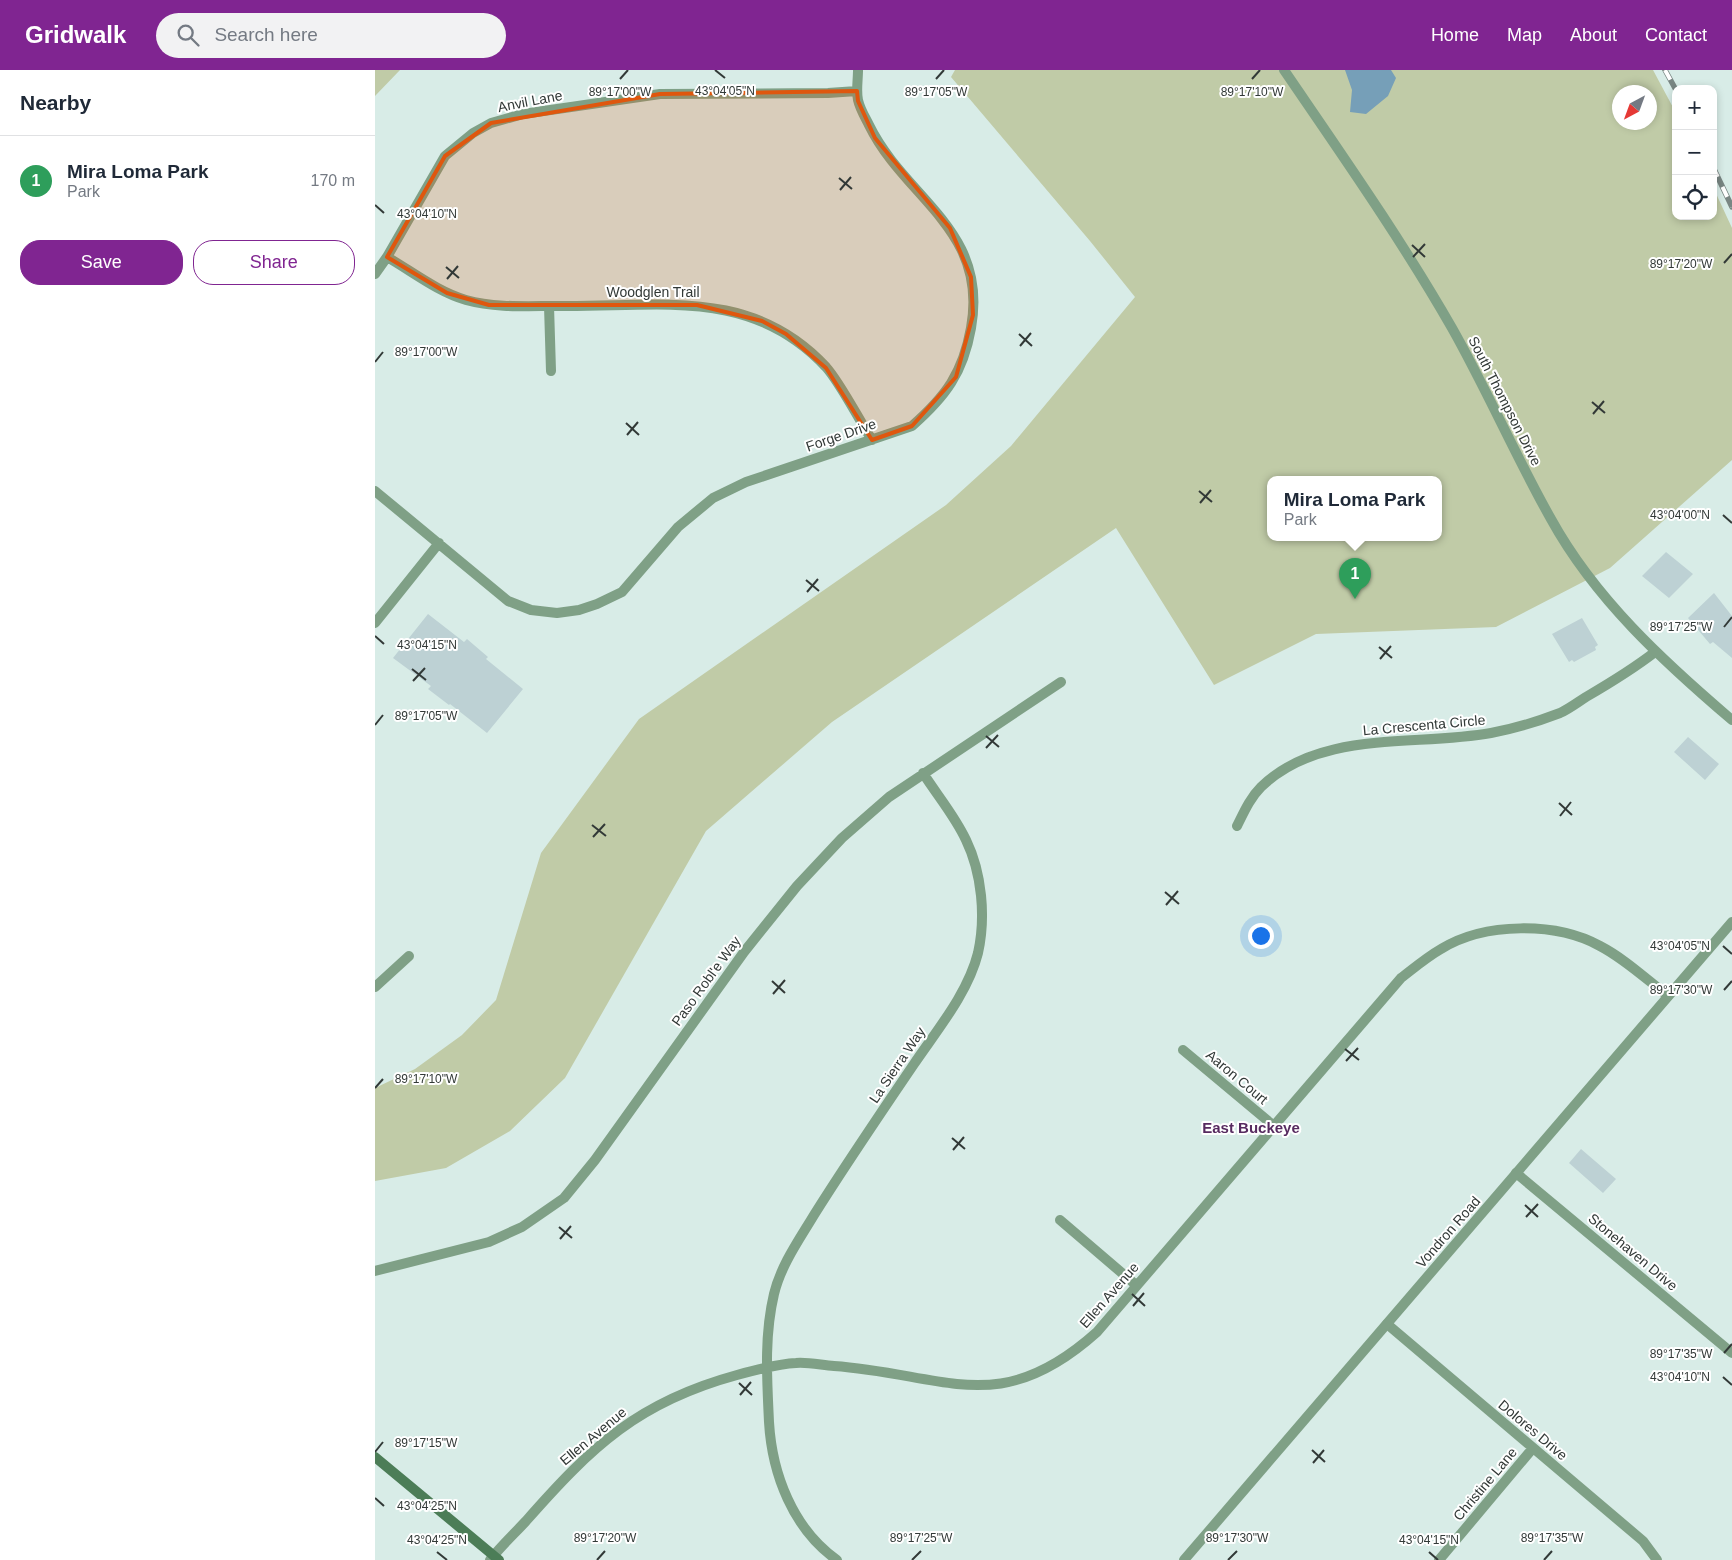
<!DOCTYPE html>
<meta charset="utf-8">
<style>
body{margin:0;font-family:Helvetica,sans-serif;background:#f2f2f3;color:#1f2937}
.controls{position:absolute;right:15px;top:15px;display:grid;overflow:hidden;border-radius:10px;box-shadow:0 2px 8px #0003}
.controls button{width:45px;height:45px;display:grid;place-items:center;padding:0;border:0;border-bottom:1px solid #e0e1e3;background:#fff;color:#1f2937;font:25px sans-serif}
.compass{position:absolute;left:1237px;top:15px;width:45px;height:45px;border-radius:50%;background:#fff;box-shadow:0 2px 8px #0003;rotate:221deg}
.you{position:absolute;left:885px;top:865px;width:18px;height:18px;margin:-12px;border:4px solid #fff;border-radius:50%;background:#1a73e8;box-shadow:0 0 0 8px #1a73e833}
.badge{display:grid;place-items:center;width:32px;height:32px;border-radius:50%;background:#802591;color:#fff;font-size:16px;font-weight:700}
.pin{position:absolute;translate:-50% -41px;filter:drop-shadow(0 1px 2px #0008)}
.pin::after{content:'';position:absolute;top:26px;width:18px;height:15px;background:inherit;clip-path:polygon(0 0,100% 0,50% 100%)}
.popup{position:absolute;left:892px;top:406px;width:175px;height:65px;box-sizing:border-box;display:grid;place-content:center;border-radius:10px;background:#fff;filter:drop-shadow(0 1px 4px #0005);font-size:16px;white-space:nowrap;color:#747a83}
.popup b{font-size:19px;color:#1f2937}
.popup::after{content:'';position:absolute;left:50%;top:100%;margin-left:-10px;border:10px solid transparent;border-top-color:#fff}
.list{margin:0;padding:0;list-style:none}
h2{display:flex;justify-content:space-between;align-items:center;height:65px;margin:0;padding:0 20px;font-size:21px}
h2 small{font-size:16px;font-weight:400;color:#747a83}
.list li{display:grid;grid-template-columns:32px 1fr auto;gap:15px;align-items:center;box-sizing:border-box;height:90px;padding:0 20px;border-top:1px solid #e0e1e3}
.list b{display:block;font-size:19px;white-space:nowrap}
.list p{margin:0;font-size:16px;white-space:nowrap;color:#747a83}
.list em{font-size:16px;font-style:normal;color:#747a83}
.actions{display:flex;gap:10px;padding:15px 20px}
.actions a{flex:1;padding:11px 0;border:1px solid #802591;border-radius:20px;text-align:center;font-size:18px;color:#802591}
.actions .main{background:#802591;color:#fff}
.icon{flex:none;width:28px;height:28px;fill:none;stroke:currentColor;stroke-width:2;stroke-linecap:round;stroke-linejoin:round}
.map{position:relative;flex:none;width:1357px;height:1490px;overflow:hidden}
header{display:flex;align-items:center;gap:30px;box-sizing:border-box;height:70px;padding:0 25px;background:#802591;color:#fff}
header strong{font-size:24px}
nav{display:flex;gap:28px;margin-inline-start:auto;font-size:18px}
.search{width:350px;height:45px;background:#f2f2f3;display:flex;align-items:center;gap:12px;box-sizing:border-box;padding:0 18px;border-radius:28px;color:#747a83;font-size:19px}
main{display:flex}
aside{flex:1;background:#fff}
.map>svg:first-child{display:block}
.green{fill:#c0cba7;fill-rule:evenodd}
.water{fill:#769fb8}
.building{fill:#bdd1d4}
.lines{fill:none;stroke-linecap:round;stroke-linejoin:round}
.minor{stroke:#7fa086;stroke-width:10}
.tertiary{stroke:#7fa086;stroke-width:10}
.secondary{stroke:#4c7d57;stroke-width:10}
.rail-casing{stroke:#798683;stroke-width:5.5}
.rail{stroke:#fff;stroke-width:4;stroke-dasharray:11;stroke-linecap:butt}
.marked{fill:#df570e;fill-opacity:0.2;stroke:#df570e;stroke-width:4;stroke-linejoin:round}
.ticks{fill:none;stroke:#323937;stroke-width:2}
.labels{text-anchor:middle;stroke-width:4;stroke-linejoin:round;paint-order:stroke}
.street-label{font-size:14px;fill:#323937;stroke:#fff}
.neighbourhood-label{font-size:15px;font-weight:bold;fill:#572b60;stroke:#fff}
.ticks-label{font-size:12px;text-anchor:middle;fill:#323937;stroke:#fff;stroke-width:4;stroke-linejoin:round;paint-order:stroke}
</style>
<header>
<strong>Gridwalk</strong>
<div class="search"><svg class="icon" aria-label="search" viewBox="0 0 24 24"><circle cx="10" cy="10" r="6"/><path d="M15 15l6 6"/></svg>Search here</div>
<nav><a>Home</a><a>Map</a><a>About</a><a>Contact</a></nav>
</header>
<main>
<aside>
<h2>Nearby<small></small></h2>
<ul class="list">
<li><span class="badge" style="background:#2e9e5b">1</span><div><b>Mira Loma Park</b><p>Park</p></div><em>170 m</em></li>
</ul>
<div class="actions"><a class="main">Save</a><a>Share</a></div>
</aside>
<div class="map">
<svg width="1357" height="1490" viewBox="0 0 1357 1490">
<rect width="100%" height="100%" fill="#d8ece7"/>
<path class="green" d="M 0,0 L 25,0 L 0,26 Z
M 580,0 L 1278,0 L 1301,43 L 1301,146 L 1338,146 L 1338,117 L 1357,158 L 1357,390 L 1235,498 L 1121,557 L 941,564 L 839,615 L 741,458 L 457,652 L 331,761 L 190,1008 L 135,1061 L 71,1098 L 0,1111 L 0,1018 L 40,999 L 87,965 L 121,930 L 166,783 L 264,649 L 571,435 L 636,376 L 760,227 L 715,171 L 576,7 ZM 1244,22 L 1274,22 L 1274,52 L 1244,52 ZM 896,410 L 1064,410 L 1064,468 L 896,468 Z"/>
<path class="water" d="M 970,0 L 1016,0 L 1021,8 L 1013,26 L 991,44 L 975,42 L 977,20 Z"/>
<path class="building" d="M 1291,482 L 1318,504 L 1294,528 L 1267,506 Z
M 1339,523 L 1357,546 L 1357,588 L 1338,572 L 1335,574 L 1313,548 Z
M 53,544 L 89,572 L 92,569 L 113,587 L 111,589 L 148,619 L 112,663 L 75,634 L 74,635 L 53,619 L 56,616 L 18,588 Z
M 1207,548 L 1223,575 L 1220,577 L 1221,580 L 1199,592 L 1197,590 L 1194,592 L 1177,564 Z
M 1313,667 L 1344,694 L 1330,710 L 1299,682 Z
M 1206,1079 L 1241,1109 L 1228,1123 L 1194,1093 Z"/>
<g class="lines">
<path class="minor" d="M 12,187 C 38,202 63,222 91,230 C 120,238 152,236 181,236 C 280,238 375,215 451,297 C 466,314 484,350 497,370
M 0,204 L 12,187 L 70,86 L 98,63 L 116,53 L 148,44 L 285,24 L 453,23 L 482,21
M 174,236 L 176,301
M 0,421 L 133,531 L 156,540 L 182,543 L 204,540 L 222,534 L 247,522 L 303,457 L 338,428 L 371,412 L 537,356 C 571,326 588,303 596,258 C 614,159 530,129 494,55 C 490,47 485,39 483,30 C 481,21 483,10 483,0
M 0,553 L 64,473
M 862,756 C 869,742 875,728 886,717 C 946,659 1039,677 1116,663 C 1138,659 1164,651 1185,643 C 1194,639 1203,632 1211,627 C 1235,613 1258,599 1280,582
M 0,917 L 34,886
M 808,980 L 899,1056
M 1141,1103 L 1357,1283
M 685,1150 L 761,1215
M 0,1201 L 114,1172 L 147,1157 L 189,1128 L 220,1090 L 369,882 L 422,816 L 467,768 L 514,727 L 686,612
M 1012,1254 L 1268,1471 L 1282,1490
M 115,1490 C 126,1476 139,1464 151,1451 C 217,1376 263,1332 362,1305 C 380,1300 402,1294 421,1293 C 433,1292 446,1295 459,1296 C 571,1304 624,1350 722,1262 L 1026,908 C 1039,898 1052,887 1066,879 C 1110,852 1181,852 1225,876 C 1250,889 1271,909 1293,926
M 462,1490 C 418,1459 397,1404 394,1352 C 392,1309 389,1266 399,1224 C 406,1195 424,1170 439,1145 C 471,1094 505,1044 539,994 C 562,960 593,923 603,883 C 611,847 607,803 591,770 C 580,746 562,725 548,703
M 1064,1490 L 1158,1378"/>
<path class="tertiary" d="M 909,0 C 967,85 1026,169 1077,258 C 1112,320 1141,387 1176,449 C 1220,529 1289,592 1357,650
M 809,1490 L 1357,852"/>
<path class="secondary" d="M 0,1387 L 124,1490"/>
<g class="rail-casing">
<path id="rail" d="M 1290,0 L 1301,20
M 1338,97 L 1357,137"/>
</g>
<use href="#rail" class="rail"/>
</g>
<path class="marked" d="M 482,21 L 483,31 L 500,68 L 575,158 L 596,207 L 598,245 L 581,307 L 537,356 L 497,370 L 451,298 L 411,264 L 387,251 L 322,235 L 114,235 L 72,223 L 12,187 L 70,86 L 116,53 L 285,24 Z"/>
<path class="ticks" d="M 340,0 L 350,8M 245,9 L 253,0M 561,9 L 569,0M 877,9 L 885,0M 464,108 L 477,119M 465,120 L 476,107M 0,135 L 9,143M 1037,175 L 1050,187M 1038,187 L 1050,174M 1349,193 L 1357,184M 71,197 L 84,208M 72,209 L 83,196M 644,264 L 657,276M 645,276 L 656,263M 0,292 L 8,282M 1217,332 L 1230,343M 1218,344 L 1229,331M 251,353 L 264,365M 252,365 L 263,352M 824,421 L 837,432M 825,433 L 836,420M 1348,445 L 1357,453M 431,510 L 444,521M 432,522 L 443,509M 1349,557 L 1357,547M 0,566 L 9,574M 1004,577 L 1017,588M 1005,589 L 1016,576M 37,599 L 51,610M 38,611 L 50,598M 0,655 L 8,645M 611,666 L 624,677M 611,678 L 623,665M 1184,733 L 1197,745M 1185,746 L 1196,732M 217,755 L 231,766M 218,767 L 230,754M 790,822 L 804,834M 791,835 L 803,821M 1348,876 L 1357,884M 397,911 L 410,923M 1349,920 L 1357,911M 398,924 L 410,910M 970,979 L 984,990M 971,991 L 983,978M 0,1018 L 8,1009M 577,1068 L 590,1079M 578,1080 L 589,1067M 1150,1135 L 1163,1147M 1151,1147 L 1163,1134M 184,1157 L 197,1168M 185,1169 L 196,1156M 757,1224 L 770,1236M 758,1236 L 769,1223M 1349,1283 L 1357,1274M 1348,1307 L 1357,1315M 364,1313 L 377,1325M 365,1325 L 376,1312M 937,1380 L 950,1392M 0,1382 L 8,1372M 938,1393 L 949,1380M 0,1428 L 9,1436M 62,1482 L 72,1490M 1054,1482 L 1063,1490M 222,1490 L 230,1481M 537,1490 L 546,1481M 853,1490 L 862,1481M 1169,1490 L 1177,1481"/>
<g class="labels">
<g class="street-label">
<text transform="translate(155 31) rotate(-11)" y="5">Anvil Lane</text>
<text x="278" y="227">Woodglen Trail</text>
<text transform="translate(1130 331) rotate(63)" y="5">South Thompson Drive</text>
<text transform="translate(466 365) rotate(-19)" y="5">Forge Drive</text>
<text transform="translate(1049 655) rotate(-5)" y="5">La Crescenta Circle</text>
<text transform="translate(331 911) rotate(-54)" y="5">Paso Robl'e Way</text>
<text transform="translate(522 995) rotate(-56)" y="5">La Sierra Way</text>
<text transform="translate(862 1007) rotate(40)" y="5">Aaron Court</text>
<text transform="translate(1073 1162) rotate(-49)" y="5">Vondron Road</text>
<text transform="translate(1258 1182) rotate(40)" y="5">Stonehaven Drive</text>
<text transform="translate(734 1225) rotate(-49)" y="5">Ellen Avenue</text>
<text transform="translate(1158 1360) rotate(40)" y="5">Dolores Drive</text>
<text transform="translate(218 1366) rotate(-40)" y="5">Ellen Avenue</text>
<text transform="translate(1110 1414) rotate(-50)" y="5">Christine Lane</text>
</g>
<g class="neighbourhood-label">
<text x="876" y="1063">East Buckeye</text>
</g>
</g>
<g class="ticks-label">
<text x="350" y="25">43°04'05"N</text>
<text x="245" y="26">89°17'00"W</text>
<text x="561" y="26">89°17'05"W</text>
<text x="877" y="26">89°17'10"W</text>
<text x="52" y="148">43°04'10"N</text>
<text x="1306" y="198">89°17'20"W</text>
<text x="51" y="286">89°17'00"W</text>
<text x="1305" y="449">43°04'00"N</text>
<text x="1306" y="561">89°17'25"W</text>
<text x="52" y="579">43°04'15"N</text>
<text x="51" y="650">89°17'05"W</text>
<text x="1305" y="880">43°04'05"N</text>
<text x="1306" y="924">89°17'30"W</text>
<text x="51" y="1013">89°17'10"W</text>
<text x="1306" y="1288">89°17'35"W</text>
<text x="1305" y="1311">43°04'10"N</text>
<text x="51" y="1377">89°17'15"W</text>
<text x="52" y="1440">43°04'25"N</text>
<text x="230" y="1472">89°17'20"W</text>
<text x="546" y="1472">89°17'25"W</text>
<text x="862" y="1472">89°17'30"W</text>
<text x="1177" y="1472">89°17'35"W</text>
<text x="62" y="1474">43°04'25"N</text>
<text x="1054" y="1474">43°04'15"N</text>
</g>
</svg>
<div class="controls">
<button>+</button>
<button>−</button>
<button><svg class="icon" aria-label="locate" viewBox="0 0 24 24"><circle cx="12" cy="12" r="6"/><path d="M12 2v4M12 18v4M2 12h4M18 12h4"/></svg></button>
</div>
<svg class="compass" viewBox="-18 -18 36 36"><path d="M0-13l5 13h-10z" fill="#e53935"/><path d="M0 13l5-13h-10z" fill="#747a83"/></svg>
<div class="you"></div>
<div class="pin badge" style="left:980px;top:529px;background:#2e9e5b">1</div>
<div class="popup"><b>Mira Loma Park</b>Park</div>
</div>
</main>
